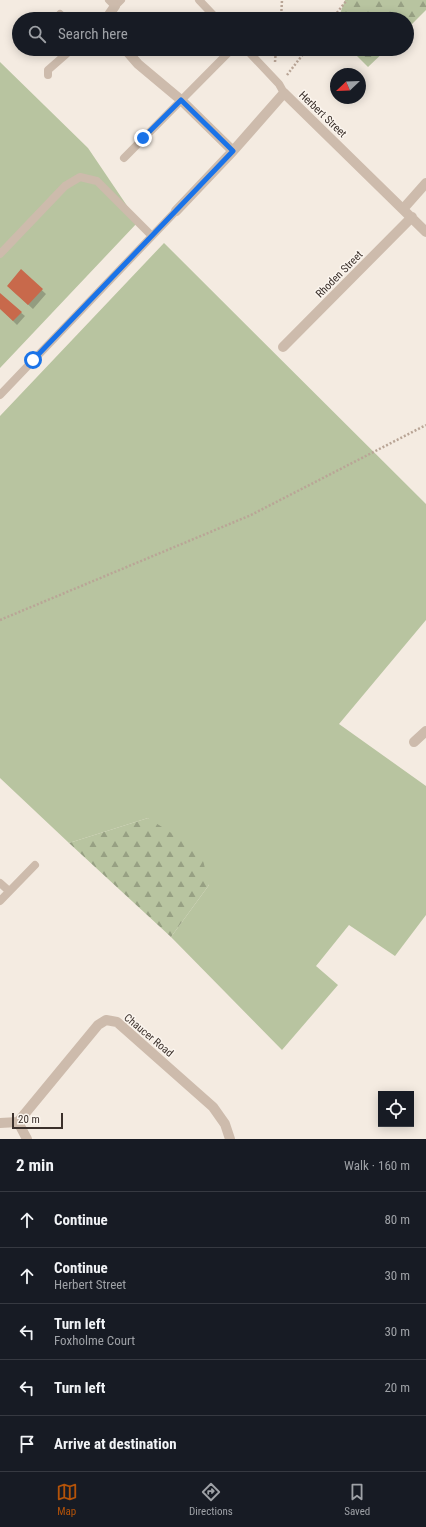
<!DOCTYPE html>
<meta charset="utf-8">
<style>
body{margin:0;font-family:"Roboto Condensed",sans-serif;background:#20242c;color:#f1f3f6}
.controls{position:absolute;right:12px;bottom:12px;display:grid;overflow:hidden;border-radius:0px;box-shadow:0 2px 10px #0003}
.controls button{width:36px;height:36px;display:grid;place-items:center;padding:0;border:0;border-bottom:1px solid #363941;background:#171b24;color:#f1f3f6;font:20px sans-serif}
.compass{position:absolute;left:330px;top:68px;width:36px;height:36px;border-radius:50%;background:#171b24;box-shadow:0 2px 10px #0003;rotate:247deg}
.scale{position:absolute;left:12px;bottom:10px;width:51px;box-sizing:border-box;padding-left:4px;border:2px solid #3b302b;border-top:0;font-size:11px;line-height:14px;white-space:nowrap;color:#3b302b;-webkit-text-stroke:3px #fbf5ee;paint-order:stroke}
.stop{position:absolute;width:12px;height:12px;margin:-9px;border:3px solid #1a73e8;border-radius:50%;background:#fff}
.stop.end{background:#1a73e8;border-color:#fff;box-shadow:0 1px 4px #0008}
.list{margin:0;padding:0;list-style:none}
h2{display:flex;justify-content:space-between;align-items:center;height:52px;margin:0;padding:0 16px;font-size:17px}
h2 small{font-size:13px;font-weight:400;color:#9ea1a6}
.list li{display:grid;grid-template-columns:26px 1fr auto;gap:12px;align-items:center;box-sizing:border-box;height:56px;padding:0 16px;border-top:1px solid #363941}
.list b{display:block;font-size:15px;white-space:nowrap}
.list p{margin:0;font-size:13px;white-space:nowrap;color:#9ea1a6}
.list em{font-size:13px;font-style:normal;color:#9ea1a6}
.icon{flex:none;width:22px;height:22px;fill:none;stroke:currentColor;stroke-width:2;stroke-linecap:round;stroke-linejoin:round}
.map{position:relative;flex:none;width:426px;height:1139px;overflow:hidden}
.search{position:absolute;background:#171b24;box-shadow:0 2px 10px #0003;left:12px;right:12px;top:12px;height:44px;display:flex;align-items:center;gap:10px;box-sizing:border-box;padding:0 14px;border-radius:22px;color:#9ea1a6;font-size:15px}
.sheet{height:332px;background:#171b24}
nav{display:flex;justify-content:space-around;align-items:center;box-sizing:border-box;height:56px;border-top:1px solid #363941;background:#171b24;font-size:11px;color:#9ea1a6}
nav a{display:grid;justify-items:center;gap:2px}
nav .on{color:#b45309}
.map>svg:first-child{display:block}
.green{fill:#b8c4a0}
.forest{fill:url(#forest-firs)}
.shadow{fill:#0003}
.building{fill:#c8694b}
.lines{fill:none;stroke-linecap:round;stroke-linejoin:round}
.path{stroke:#b9a596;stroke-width:2.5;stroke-dasharray:2 2;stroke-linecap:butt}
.lane{stroke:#cdbbac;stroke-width:8}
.street{stroke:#cdbbac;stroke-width:10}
.route{stroke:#1a73e8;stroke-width:5}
.labels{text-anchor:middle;stroke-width:3;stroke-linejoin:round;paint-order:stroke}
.street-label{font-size:11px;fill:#3b302b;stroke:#fbf5ee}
</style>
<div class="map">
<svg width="426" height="1139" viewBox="0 0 426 1139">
<defs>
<pattern id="forest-firs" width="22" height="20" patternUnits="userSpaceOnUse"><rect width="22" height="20" fill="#b8c4a0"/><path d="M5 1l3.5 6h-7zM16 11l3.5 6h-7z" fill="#97a083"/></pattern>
</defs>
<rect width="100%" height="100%" fill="#f4ebe1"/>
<path class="green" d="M 0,62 L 88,148 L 138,222 L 0,368 Z
M 164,243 L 426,504 L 426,620 L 339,724 L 426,786 L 426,915 L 395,956 L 349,925 L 316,966 L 338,985 L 282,1050 L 171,937 L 209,885 L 148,818 L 69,843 L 0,778 L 0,416 Z"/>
<path class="forest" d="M 345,0 L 426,0 L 426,10 L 407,29 L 407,19 L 338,19 Z
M 350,49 L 387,49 L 368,67 Z
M 148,818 L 201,852 L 209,885 L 171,937 L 69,843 Z"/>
<path class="shadow" d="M 21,271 L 46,294 L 33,309 L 12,290 Z
M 0,295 L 25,316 L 17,325 L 0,308 Z"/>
<path class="building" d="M 21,269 L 43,289 L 28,305 L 7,286 Z
M 0,293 L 22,312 L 13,321 L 0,309 Z"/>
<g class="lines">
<path class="path" d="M 281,19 L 282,0
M 332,19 L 347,0
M 275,62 L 276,49
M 287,75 L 307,49
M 0,620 L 251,515 L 426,425"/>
<path class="lane" d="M 109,0 L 115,6 L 121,0
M 199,0 L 217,19
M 60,14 L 65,19
M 246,49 L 279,84 L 284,93
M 48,75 L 48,70 L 72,49
M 124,158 L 231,50
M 0,254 L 65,186 L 80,177 L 97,181 L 152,236
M 0,395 L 176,211
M 0,883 L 9,891
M 0,901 L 35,865"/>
<path class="street" d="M 106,19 L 115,6
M 125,49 L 138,64 L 181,100 L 233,151
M 403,209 L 426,183
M 176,211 L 233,151 L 284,93 L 426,232
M 283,347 L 412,217
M 414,742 L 426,731
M 18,1122 L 98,1025 L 106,1020 L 117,1022 L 213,1107 L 225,1124 L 230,1139
M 0,1123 L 18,1122 L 27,1139"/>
</g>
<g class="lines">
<path class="route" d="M 33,360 L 233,151 L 181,100 L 143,138"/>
</g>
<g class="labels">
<g class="street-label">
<text transform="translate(323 114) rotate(44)" y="4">Herbert Street</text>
<text transform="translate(339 274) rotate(-45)" y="4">Rhoden Street</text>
<text transform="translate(149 1035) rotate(40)" y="4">Chaucer Road</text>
</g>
</g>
</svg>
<div class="controls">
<button><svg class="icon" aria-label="locate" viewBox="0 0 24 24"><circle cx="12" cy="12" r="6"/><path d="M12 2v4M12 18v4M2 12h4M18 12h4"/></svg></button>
</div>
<svg class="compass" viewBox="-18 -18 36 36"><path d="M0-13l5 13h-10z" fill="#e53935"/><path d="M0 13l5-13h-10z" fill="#9ea1a6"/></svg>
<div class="scale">20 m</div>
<div class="stop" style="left:33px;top:360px"></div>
<div class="stop end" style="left:143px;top:138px"></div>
<div class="search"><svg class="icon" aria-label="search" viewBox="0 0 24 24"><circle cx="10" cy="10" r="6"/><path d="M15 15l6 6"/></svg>Search here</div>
</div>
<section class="sheet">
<h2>2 min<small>Walk · 160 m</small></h2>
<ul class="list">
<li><svg class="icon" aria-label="ahead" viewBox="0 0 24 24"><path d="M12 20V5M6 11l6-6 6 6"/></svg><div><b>Continue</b></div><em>80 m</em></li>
<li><svg class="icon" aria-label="ahead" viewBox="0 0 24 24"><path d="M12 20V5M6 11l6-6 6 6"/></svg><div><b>Continue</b><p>Herbert Street</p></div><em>30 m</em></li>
<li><svg class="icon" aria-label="left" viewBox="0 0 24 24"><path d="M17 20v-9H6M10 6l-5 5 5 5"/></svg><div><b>Turn left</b><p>Foxholme Court</p></div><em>30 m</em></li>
<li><svg class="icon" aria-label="left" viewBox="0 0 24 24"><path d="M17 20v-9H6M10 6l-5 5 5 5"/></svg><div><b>Turn left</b></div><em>20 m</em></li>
<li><svg class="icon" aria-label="arrive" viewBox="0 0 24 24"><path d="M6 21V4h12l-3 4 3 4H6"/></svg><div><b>Arrive at destination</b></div></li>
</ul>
</section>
<nav>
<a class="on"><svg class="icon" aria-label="map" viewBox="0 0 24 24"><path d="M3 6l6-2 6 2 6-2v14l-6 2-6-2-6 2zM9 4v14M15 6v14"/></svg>Map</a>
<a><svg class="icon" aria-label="directions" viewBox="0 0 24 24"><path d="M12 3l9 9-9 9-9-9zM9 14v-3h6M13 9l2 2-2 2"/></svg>Directions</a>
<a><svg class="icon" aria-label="saved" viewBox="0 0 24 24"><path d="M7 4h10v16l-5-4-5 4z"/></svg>Saved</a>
</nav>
